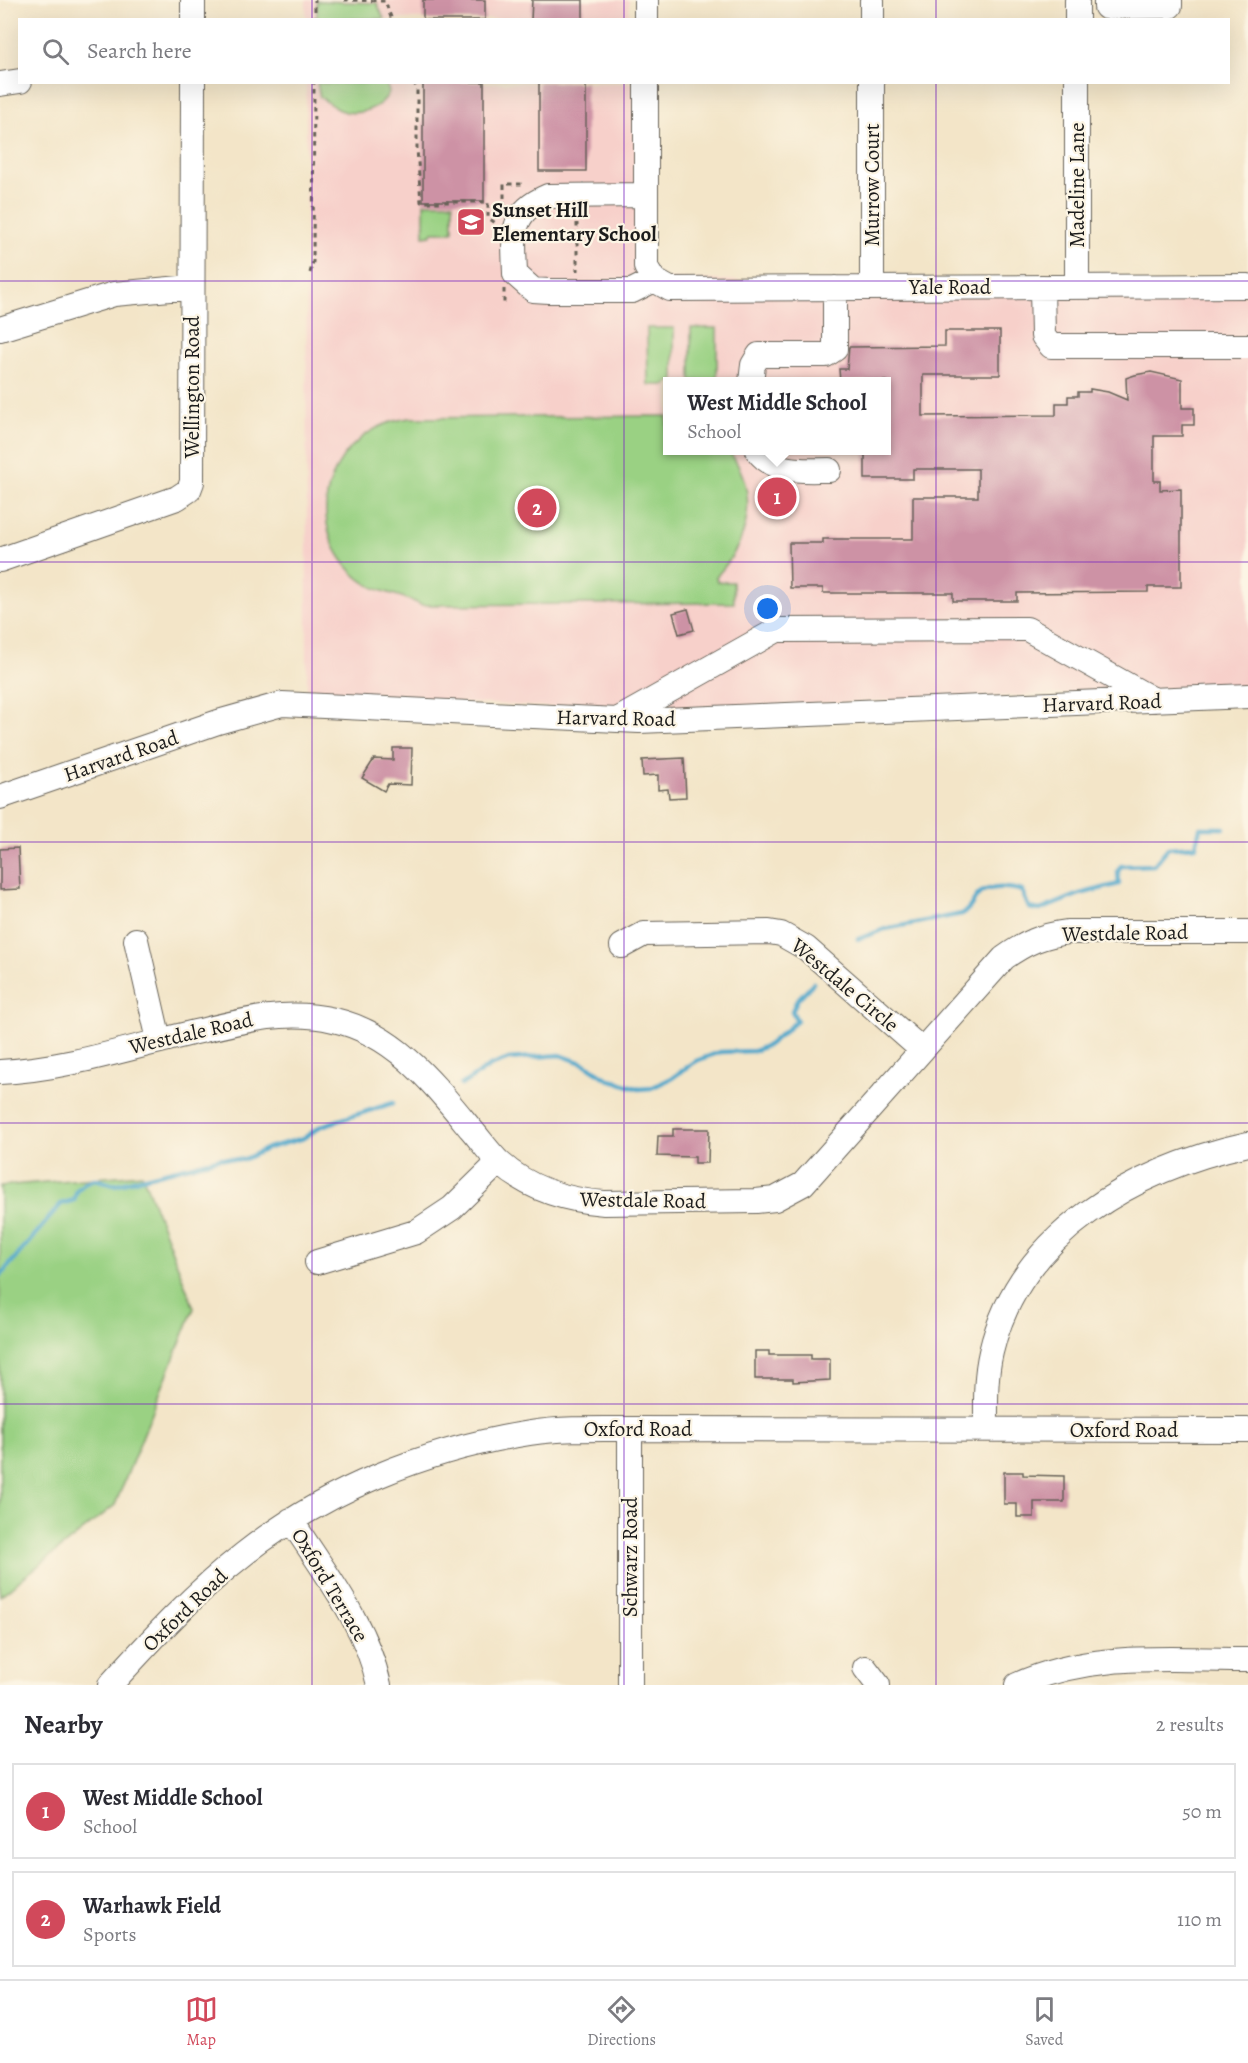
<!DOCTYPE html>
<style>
body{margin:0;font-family:Alegreya,serif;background:#f2f2f3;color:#2b2b33}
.you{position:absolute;left:768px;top:609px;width:21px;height:21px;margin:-15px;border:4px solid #fff;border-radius:50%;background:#1a73e8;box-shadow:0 0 0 9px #1a73e833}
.badge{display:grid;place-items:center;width:39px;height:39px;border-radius:50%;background:#d1495b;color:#fff;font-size:20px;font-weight:700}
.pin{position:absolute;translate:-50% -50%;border:3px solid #fff;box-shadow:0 2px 6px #0006}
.popup{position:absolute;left:663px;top:377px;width:228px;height:78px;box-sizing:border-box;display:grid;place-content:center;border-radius:0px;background:#fff;filter:drop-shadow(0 2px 4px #0005);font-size:20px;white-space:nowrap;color:#7c7c81}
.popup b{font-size:22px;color:#2b2b33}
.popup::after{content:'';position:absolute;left:50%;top:100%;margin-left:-12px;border:12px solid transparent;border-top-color:#fff}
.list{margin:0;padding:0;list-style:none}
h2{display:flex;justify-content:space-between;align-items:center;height:78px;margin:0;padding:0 24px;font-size:26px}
h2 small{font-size:20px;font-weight:400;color:#7c7c81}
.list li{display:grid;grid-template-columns:39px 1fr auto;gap:18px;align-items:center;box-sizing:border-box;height:96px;margin:0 12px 12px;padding:0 12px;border:2px solid #e1e1e2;border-radius:0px}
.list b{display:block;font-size:22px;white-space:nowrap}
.list p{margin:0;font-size:20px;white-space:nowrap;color:#7c7c81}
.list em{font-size:20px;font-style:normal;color:#7c7c81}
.icon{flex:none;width:33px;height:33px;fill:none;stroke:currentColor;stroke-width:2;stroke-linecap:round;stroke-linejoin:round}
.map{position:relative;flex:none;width:1248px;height:1685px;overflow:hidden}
.search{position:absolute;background:#fff;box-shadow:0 6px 24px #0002;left:18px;right:18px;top:18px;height:66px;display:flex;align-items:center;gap:15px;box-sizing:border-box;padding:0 21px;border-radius:0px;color:#7c7c81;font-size:22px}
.sheet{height:294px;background:#fff}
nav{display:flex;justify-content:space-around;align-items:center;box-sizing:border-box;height:84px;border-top:2px solid #e1e1e2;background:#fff;font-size:16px;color:#7c7c81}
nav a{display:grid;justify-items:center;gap:3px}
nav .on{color:#d1495b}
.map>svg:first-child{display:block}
.built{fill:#f7d0ca;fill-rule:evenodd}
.green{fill:#9ad183;stroke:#5b7650;stroke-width:1.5}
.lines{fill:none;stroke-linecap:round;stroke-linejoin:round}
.stream{stroke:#4ea7cb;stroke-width:4.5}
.building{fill:#cd92a5}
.minor-casing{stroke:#676258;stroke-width:26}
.path{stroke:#676258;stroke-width:3;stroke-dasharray:4.5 4.5;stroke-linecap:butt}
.minor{stroke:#fff;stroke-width:24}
.grid{fill:none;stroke:#7b2cbf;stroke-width:1.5;stroke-opacity:0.55}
.labels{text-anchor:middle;stroke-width:4.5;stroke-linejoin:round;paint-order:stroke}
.street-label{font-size:21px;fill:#1c1c1c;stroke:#fcf5e5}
.poi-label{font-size:21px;font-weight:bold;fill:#1c1c1c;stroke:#fcf5e5;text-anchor:start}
</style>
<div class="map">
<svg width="1248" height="1685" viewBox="0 0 1248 1685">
<rect width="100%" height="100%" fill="#fcf5e5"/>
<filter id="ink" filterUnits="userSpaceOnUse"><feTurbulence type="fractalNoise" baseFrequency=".0167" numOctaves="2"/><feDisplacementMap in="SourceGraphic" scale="12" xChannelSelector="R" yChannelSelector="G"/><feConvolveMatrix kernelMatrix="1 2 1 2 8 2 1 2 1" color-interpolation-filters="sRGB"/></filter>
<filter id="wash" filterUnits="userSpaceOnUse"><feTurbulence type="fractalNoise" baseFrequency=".008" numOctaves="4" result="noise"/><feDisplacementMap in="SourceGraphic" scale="24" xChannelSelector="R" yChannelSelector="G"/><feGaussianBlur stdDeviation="1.35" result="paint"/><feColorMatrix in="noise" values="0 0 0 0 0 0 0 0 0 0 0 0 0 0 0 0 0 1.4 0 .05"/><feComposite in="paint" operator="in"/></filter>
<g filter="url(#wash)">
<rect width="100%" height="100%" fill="#f3e5c8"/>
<path class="built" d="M 306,0 L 629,0 L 629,19 L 306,19 Z
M 306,83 L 635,83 L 639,278 L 1248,295 L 1248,687 L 618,711 L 307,694 ZM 668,382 L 886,382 L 886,450 L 668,450 Z"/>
<path class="green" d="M 317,1 L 377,3 L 384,19 L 317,19 Z
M 317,83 L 386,83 L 389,92 C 382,109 356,117 340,110 C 333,107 326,101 320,97 Z
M 424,203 L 453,203 L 453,232 L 433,232 L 431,235 L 424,236 Z
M 647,328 L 674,328 L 674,381 L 668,382 L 667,385 L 648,385 Z
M 691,328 L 717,328 L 717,381 L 691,381 Z
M 667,416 L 668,450 L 729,451 C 760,493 750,540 716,577 L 717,582 L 733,582 L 734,603 L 421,605 C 396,591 374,595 352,572 C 297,515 335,427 410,418 Z
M 142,1174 L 194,1308 L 115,1505 L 0,1596 L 0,1186 Z"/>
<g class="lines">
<path class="stream" d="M 858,939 L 885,929 L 962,914 C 971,909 971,904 977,896 C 985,885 1010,887 1022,891 L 1029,908 L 1040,910 L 1080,894 L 1119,884 L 1118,871 L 1121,866 L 1154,865 L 1168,848 L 1196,846 L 1200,828 L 1224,828
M 461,1085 L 490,1066 L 509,1059 L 560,1055 L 585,1064 L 608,1079 L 639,1089 L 651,1088 L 672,1078 L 696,1061 L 720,1052 L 754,1051 L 768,1045 L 797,1021 L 792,1011 L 797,1000 L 813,983
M 0,1276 L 61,1204 L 74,1200 L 77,1190 L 86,1182 L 95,1179 L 114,1185 L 221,1158 L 243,1160 L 268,1148 L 304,1138 L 321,1126 L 393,1103"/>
</g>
<g id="blocks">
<path class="building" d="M 423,0 L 485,0 L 485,20 L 423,20 Z
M 532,0 L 583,0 L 583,20 L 531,20 Z
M 423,82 L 484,82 L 484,201 L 423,201 Z
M 539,82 L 586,82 L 586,171 L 539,171 Z
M 945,331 L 1000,331 L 1000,375 L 923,375 L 923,416 L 1056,415 L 1056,403 L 1068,403 L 1068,396 L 1078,396 L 1078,392 L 1090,392 L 1090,389 L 1108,392 L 1127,400 L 1126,378 L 1135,375 L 1151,372 L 1182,379 L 1182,408 L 1194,408 L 1194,425 L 1182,425 L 1182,436 L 1154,436 L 1154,481 L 1160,481 L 1160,490 L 1181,489 L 1181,587 L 1148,587 L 1148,592 L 1017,593 L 1017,601 L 953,601 L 953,593 L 823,593 L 823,588 L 790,588 L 789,543 L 823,543 L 823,539 L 913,539 L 913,497 L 978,497 L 978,469 L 913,469 L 913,479 L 865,479 L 865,450 L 886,450 L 886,381 L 840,381 L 839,369 L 847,369 L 849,347 L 945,346 Z
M 688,609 L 694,630 L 679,634 L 673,613 Z
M 393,748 L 412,748 L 411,785 L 388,784 L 384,791 L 362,778 L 374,759 L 393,760 Z
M 684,758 L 686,797 L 669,798 L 668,789 L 658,790 L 658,775 L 643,776 L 642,760 Z
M 18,848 L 20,889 L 0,890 L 0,849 Z
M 673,1129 L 709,1129 L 708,1163 L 695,1163 L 695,1157 L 657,1156 L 658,1136 L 673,1136 Z
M 755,1351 L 769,1351 L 769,1355 L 811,1355 L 811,1359 L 830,1359 L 830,1380 L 793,1382 L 793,1379 L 755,1379 Z
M 1004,1472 L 1023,1472 L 1023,1475 L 1064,1476 L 1064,1502 L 1034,1502 L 1034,1517 L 1017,1517 L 1017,1504 L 1004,1504 Z"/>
</g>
</g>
<g filter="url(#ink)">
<use href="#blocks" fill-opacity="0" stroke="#676258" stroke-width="1.5"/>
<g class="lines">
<g class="minor-casing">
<path id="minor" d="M 646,0 L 646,20
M 872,0 L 872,20
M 1077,0 L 1077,20
M 1106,0 L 1106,7 L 1170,6 L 1170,0
M 193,20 L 193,0
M 646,82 L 646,267 L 654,280 L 670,289 L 1248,286
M 872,82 L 872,288
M 1077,82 L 1077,287
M 0,84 L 20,81
M 646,195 L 548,196 C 508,213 514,236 515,274 L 533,290 L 549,291 L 632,291 L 654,280
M 1042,287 L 1043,336 L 1051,346 L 1248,346
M 0,329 L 114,294 L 192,287
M 751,382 L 753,365 L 759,355 L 826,355 L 835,349 L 835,288
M 757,450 C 774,474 803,470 829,470
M 0,560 L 177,498 L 189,490 L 192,482 L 193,82
M 617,720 L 777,630 L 1027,629 L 1154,700
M 0,797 L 218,722 L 282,704 L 639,721 L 1248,696
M 136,940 L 159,1040
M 622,946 L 644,934 L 769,932 L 781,934 L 806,948 L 922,1050
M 0,1072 C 67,1069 135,1046 200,1031 C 245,1020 288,1009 334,1020 C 395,1034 432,1082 470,1128 C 480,1139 489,1153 500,1163 C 529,1189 565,1200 604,1203 L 756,1201 L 775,1199 L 803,1184 L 1004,958 C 1025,943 1043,935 1068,932 L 1248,932
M 317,1262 L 416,1232 L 452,1208 L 499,1162
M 630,1429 L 630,1685
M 986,1429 C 986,1403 985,1377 991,1352 C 1019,1232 1138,1168 1248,1144
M 291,1520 C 324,1572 366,1624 379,1685
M 865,1668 L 878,1685
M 110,1685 C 152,1639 195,1592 244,1554 C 325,1490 427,1449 530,1433 C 563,1428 597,1429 630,1429 L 1248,1430
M 1017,1685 C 1090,1651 1170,1660 1248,1660"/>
</g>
<path class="path" d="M 344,0 L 385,1 L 392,20
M 315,20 L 315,0
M 414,82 L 417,90 L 417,149 L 421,202 L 488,202 L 488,218 L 497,224
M 504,207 L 504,184 L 526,184
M 577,214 L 577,271
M 310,273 L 313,262 L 314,82
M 504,289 L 504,307"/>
<use href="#minor" class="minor"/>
</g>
</g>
<path class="grid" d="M 312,0 L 312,20M 624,0 L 624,20M 936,0 L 936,20M 312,82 L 312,1685M 624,82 L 624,1685M 936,82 L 936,1685M 0,281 L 1248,281M 0,562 L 1248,562M 0,842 L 1248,842M 0,1123 L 1248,1123M 0,1404 L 1248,1404"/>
<defs>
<g id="school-square" transform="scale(1.5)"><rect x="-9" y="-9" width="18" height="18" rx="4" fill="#d1495b" stroke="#fcf5e5"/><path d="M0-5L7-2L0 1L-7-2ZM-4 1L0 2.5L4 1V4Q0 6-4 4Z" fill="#fff"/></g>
</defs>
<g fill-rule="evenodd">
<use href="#school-square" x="471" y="222"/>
</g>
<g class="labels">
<g class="street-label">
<text transform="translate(872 185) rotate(-90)" y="7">Murrow Court</text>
<text transform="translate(1077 185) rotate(-90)" y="7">Madeline Lane</text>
<text x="950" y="294">Yale Road</text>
<text transform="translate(192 387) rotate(-90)" y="7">Wellington Road</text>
<text transform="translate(1102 703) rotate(-2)" y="7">Harvard Road</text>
<text transform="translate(616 718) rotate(1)" y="7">Harvard Road</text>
<text transform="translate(121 756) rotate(-19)" y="7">Harvard Road</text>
<text transform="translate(1125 933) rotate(-1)" y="7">Westdale Road</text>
<text transform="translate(845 985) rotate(40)" y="7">Westdale Circle</text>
<text transform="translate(191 1033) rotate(-13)" y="7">Westdale Road</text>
<text transform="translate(643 1200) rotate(1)" y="7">Westdale Road</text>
<text x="638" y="1436">Oxford Road</text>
<text x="1124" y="1437">Oxford Road</text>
<text transform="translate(630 1557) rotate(-90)" y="7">Schwarz Road</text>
<text transform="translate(330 1585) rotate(59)" y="7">Oxford Terrace</text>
<text transform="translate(185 1610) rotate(-44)" y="7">Oxford Road</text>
</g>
<g class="poi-label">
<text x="492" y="217">Sunset Hill<tspan x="492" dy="24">Elementary School</tspan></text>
</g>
</g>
</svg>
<div class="you"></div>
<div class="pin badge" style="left:777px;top:497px">1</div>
<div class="popup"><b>West Middle School</b>School</div>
<div class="pin badge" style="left:537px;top:508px">2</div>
<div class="search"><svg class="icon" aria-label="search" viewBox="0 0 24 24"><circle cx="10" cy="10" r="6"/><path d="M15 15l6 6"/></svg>Search here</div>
</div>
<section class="sheet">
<h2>Nearby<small>2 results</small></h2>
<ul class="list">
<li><span class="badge">1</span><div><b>West Middle School</b><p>School</p></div><em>50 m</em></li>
<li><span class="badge">2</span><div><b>Warhawk Field</b><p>Sports</p></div><em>110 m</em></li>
</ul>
</section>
<nav>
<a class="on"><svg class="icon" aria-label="map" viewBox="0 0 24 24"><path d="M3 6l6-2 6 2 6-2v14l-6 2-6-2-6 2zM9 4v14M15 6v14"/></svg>Map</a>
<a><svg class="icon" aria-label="directions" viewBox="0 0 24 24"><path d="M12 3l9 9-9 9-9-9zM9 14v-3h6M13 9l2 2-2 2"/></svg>Directions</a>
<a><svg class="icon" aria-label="saved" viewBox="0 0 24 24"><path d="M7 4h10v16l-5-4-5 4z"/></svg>Saved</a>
</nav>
